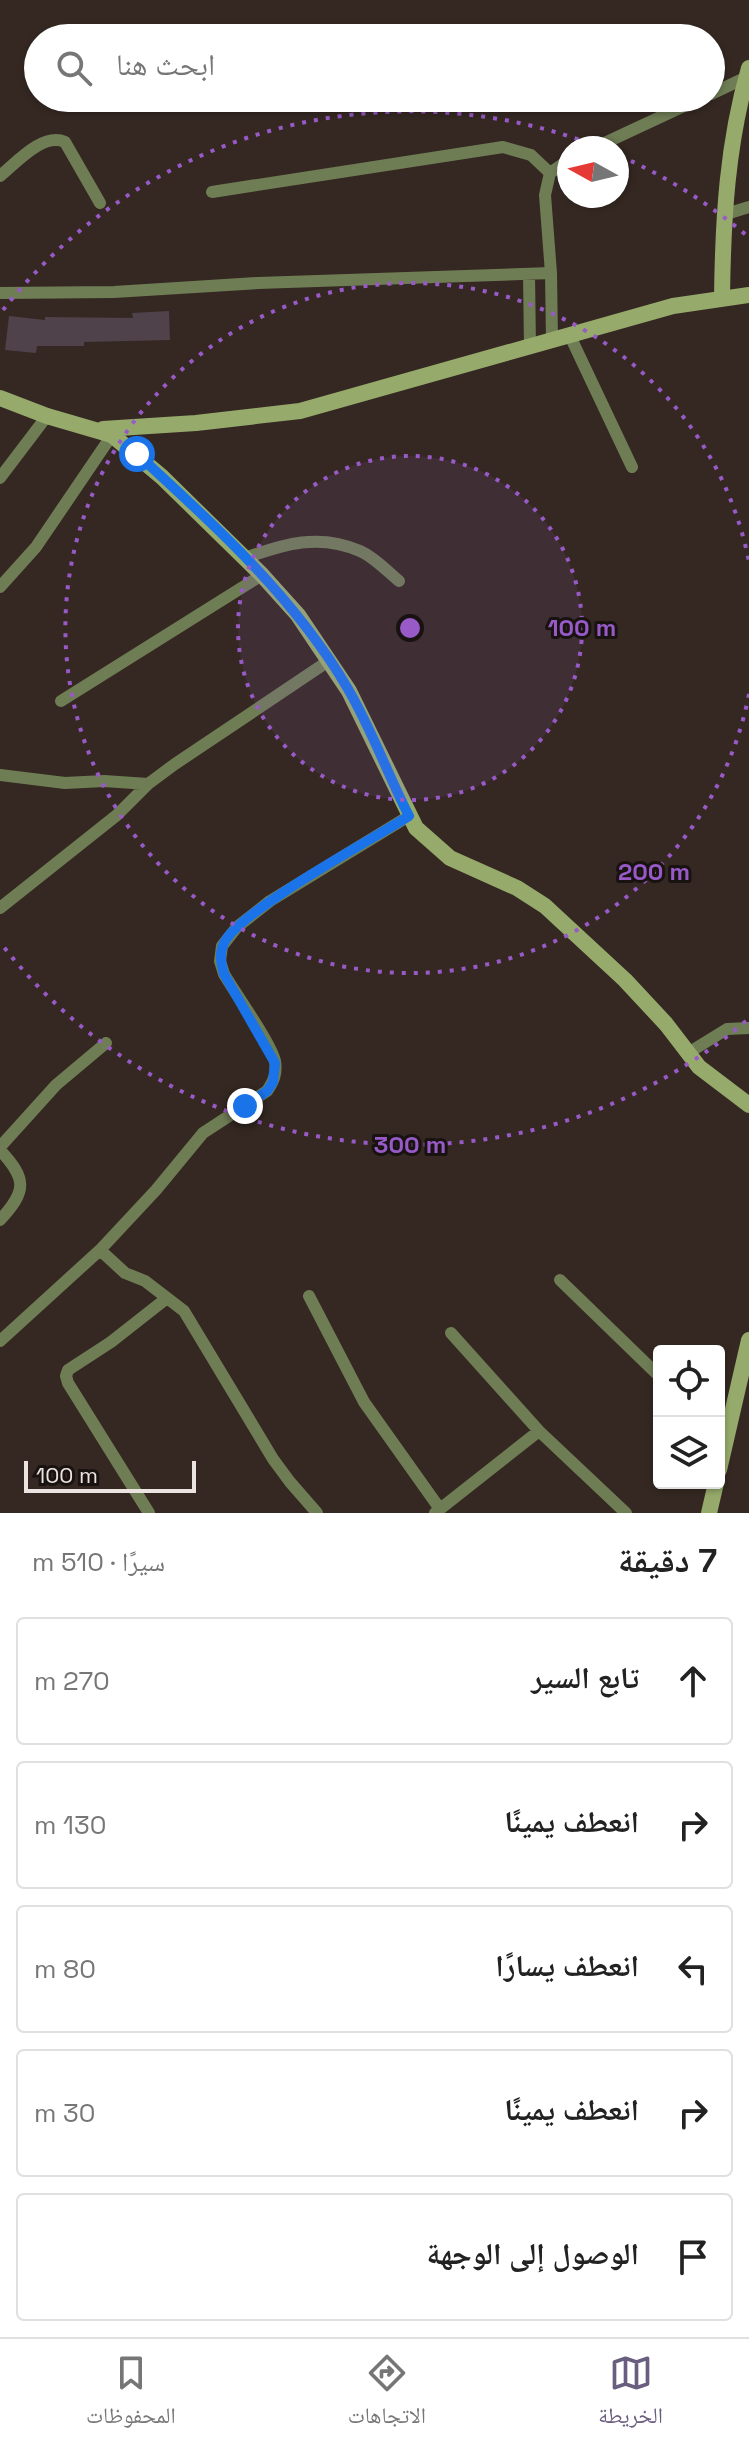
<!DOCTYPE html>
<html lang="ar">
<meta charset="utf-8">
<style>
body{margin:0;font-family:"Space Grotesk","Noto Naskh Arabic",sans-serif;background:#f6f6f6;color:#222;direction:rtl}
.controls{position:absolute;right:24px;bottom:24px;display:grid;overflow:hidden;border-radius:8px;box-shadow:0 2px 6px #0004}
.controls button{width:72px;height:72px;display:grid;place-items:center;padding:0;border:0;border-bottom:2px solid #e0e0e0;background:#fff;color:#222;font:40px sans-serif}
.compass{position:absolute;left:557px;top:136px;width:72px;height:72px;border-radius:50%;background:#fff;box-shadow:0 2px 6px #0004;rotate:278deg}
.scale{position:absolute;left:24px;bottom:20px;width:172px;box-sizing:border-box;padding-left:8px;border:4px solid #ece4e0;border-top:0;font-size:22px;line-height:28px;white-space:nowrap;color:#ece4e0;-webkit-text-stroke:6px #181210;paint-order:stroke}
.stop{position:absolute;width:24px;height:24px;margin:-18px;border:6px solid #1a73e8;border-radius:50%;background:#fff}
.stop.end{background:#1a73e8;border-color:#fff;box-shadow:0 2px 8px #0008}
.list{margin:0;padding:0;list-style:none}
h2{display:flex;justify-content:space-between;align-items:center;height:104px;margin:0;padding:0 32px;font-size:34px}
h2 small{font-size:26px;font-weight:400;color:#767676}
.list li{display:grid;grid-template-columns:52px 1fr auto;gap:24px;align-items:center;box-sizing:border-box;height:128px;margin:0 16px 16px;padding:0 16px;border:2px solid #e0e0e0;border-radius:8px}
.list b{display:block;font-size:30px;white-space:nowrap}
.list em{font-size:26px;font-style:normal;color:#767676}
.icon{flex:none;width:44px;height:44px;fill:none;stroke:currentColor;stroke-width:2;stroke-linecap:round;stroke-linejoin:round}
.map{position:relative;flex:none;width:749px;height:1513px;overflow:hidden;direction:ltr}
.search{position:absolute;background:#fff;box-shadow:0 2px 6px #0004;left:24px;right:24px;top:24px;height:88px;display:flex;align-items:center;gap:20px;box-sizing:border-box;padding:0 28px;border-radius:44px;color:#767676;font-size:30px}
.sheet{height:824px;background:#fff}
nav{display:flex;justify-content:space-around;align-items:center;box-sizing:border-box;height:112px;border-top:2px solid #e0e0e0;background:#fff;font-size:22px;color:#767676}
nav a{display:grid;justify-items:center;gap:4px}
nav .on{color:#6a5e80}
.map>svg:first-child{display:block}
.building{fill:#4f424a}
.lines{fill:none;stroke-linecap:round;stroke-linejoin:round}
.street{stroke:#6f7d55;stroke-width:12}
.secondary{stroke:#96ab6b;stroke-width:16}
.route{stroke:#1a73e8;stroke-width:10}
.ring{fill:none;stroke:#975ac7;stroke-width:4;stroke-dasharray:4 8}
.centre{fill:#975ac7;stroke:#181210;stroke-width:4}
.ring-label{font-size:24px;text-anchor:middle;font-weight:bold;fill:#975ac7;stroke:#181210;stroke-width:6;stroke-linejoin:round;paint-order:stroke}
</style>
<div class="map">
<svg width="749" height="1513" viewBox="0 0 749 1513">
<rect width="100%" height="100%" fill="#352822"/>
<path class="building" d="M 169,311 L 170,340 L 84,342 L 84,346 L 37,346 L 36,353 L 5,350 L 9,316 L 45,320 L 45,317 L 133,318 L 132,313 Z"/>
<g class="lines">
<path class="street" d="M 711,94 L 747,77
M 594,148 L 701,98
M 0,176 C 16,163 43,132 65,142 L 100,203
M 212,192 L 503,147 L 531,155 L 550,173
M 723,215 L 749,207
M 529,274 L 530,348
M 0,293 L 114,292 L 258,283 L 551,273
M 570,336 L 632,467
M 552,341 L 551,273 L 545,195 L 550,173 L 569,160
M 0,478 L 47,416
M 245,558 C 284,544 319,533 360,551 C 374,557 387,571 399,581
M 0,587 L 36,547 L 112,435
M 61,701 L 262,575
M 0,775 L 65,783 L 104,781 L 148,784
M 0,908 L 117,815 L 148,784 L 175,764 L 330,660
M 688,1053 L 727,1029 L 749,1028
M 0,1147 L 56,1085 L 106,1043
M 0,1150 C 27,1179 27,1191 0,1220
M 100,1250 L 125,1273 L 145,1281 L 184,1311 L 273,1459 L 290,1482 L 317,1513
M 560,1280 L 659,1376
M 309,1296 L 364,1402 L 440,1509
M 451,1333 L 539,1431 L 626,1513
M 0,1341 L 100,1250 L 156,1190 L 203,1133 L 267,1091 C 274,1081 277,1073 275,1061 C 271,1043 235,993 224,974 L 220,961 L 222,946 L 237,927 L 270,901 L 409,816
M 149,1513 L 68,1383 L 66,1376 L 68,1370 L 111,1342 L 167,1298
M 435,1513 L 539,1431"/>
<path class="secondary" d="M 722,297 C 723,219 727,144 749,68
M 0,398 L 47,416 L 112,435 L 162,477 L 262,575 L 298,615 L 349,691 L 416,828 L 450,858 L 517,888 L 545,906 L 625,980 L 666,1024 L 699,1067 L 749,1105
M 103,429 L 196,423 L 300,411 L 673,306 L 749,295
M 719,1470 L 749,1340
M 709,1513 L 716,1483"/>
</g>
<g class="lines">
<path class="route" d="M 137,454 C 215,525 295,598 348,689 C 372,730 388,775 409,816 C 373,839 239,911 224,943 C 219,954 221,963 224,974 L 275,1063 L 273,1082 L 267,1091 L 245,1106"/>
</g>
<circle cx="410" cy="628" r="172" fill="#975ac7" fill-opacity=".12"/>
<g class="ring">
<circle cx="410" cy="628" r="172"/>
<path d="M749 694A345 345 0 1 1 749 562"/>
<path d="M746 1021A517 517 0 0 1 3 946M3 310A517 517 0 0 1 599 147M620 156A517 517 0 0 1 746 235"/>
</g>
<circle cx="410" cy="628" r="12" class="centre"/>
<g class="ring-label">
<text x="582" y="636">100 m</text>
<text x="654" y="880">200 m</text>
<text x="410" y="1153">300 m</text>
</g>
</svg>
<div class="controls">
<button><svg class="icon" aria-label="locate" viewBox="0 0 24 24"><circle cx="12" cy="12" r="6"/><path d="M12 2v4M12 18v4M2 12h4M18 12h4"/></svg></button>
<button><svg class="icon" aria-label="layers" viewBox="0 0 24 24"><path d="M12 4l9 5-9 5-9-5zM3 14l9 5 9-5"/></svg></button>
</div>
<svg class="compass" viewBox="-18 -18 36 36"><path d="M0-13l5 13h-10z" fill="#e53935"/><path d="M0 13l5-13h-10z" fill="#767676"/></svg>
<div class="scale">100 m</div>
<div class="stop" style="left:137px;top:454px"></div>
<div class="stop end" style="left:245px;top:1106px"></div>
<div class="search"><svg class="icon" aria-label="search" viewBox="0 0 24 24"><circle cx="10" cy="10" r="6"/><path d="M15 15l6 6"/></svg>ابحث هنا</div>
</div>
<section class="sheet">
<h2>7 دقيقة<small>سيرًا · 510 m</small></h2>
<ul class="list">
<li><svg class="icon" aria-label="ahead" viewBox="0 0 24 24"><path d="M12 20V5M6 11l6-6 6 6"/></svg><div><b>تابع السير</b></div><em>270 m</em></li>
<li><svg class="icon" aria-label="right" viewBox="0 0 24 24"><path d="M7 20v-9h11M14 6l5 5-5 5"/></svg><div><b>انعطف يمينًا</b></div><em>130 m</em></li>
<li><svg class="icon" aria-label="left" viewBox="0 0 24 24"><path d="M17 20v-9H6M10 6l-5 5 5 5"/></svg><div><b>انعطف يسارًا</b></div><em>80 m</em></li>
<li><svg class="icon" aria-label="right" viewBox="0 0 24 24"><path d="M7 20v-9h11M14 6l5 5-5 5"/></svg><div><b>انعطف يمينًا</b></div><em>30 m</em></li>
<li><svg class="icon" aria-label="arrive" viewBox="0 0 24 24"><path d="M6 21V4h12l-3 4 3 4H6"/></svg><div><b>الوصول إلى الوجهة</b></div></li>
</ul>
</section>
<nav>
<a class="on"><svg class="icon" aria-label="map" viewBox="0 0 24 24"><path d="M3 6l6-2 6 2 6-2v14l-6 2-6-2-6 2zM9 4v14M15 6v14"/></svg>الخريطة</a>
<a><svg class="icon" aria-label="directions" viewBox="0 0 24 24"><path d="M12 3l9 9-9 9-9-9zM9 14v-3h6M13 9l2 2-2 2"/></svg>الاتجاهات</a>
<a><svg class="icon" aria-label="saved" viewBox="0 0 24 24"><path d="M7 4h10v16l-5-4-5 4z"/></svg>المحفوظات</a>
</nav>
